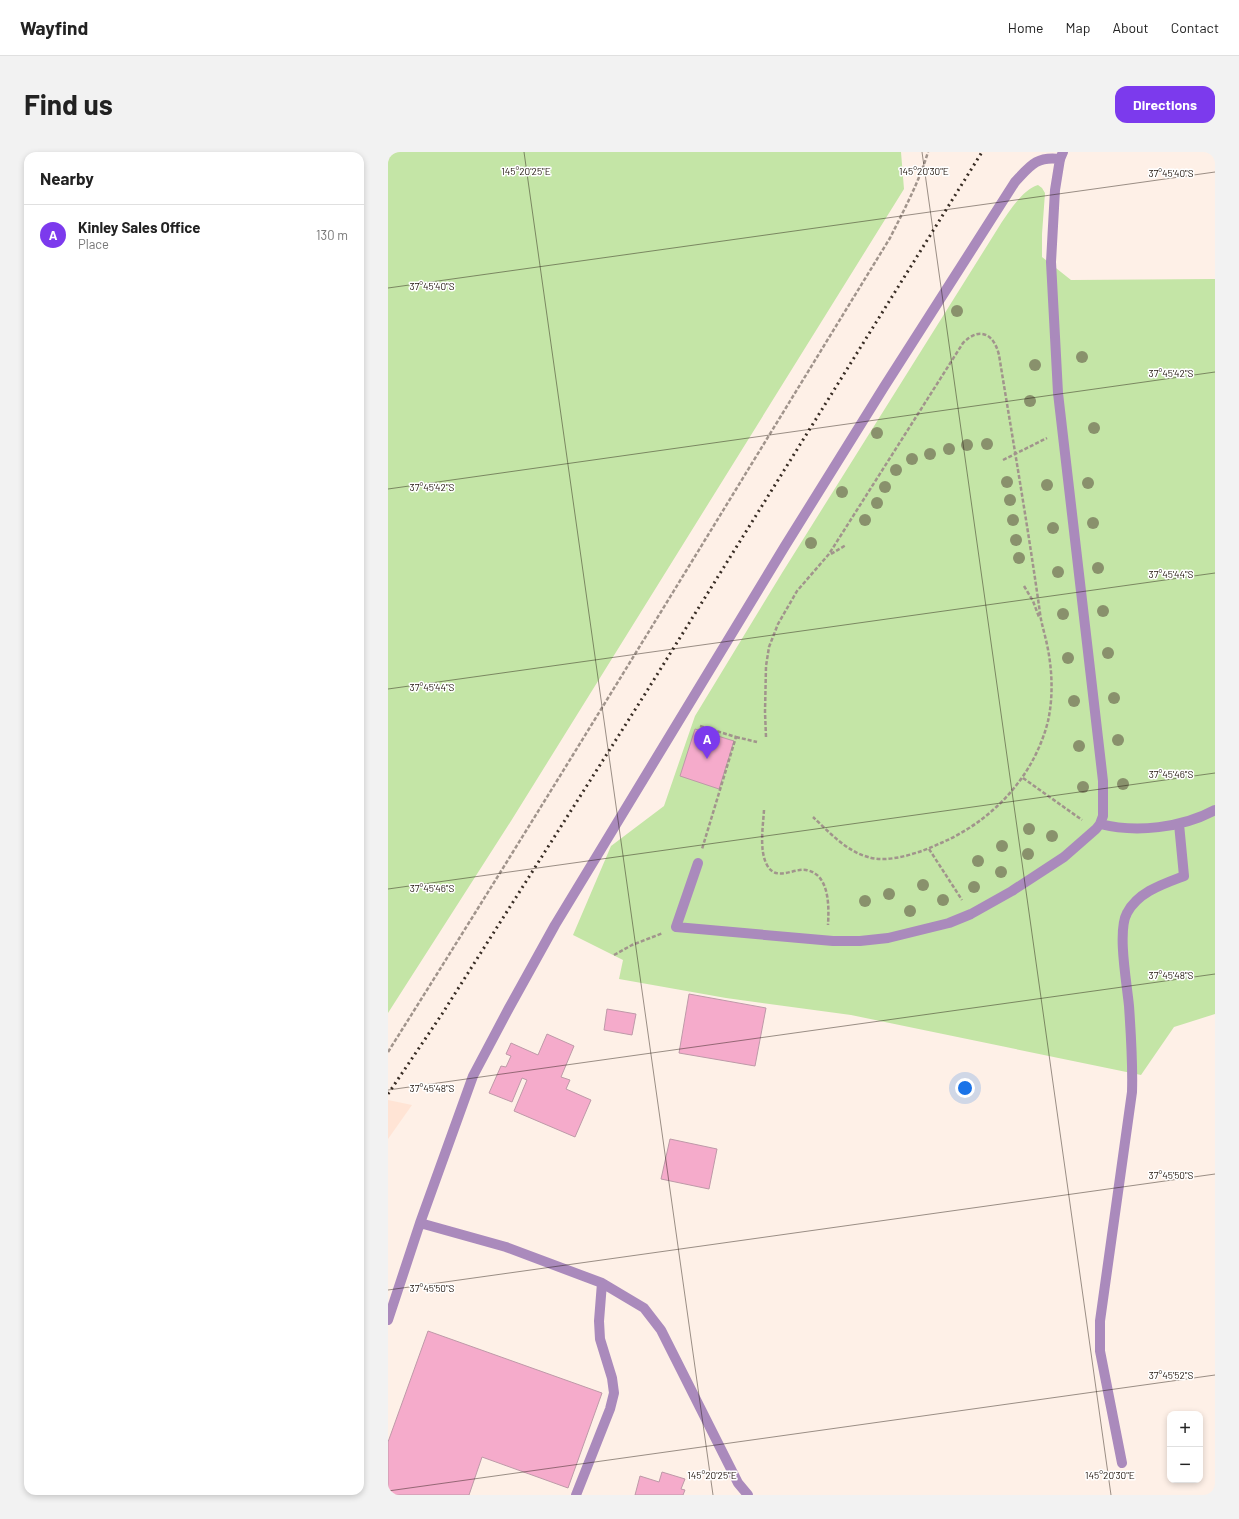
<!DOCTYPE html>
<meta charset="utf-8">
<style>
body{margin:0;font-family:Barlow,sans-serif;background:#f2f2f2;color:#222}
.controls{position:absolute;right:12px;bottom:12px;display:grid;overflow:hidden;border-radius:8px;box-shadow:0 2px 6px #0003}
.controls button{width:36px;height:36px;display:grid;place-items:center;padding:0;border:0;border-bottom:1px solid #e0e0e0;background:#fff;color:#222;font:20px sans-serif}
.you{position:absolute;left:577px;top:936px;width:14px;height:14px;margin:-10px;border:3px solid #fff;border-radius:50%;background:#1a73e8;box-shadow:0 0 0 6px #1a73e833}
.badge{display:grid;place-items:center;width:26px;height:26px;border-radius:50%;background:#7c3aed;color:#fff;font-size:13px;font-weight:700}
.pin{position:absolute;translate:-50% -33px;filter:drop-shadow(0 1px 2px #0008)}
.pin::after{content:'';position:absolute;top:21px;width:14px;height:12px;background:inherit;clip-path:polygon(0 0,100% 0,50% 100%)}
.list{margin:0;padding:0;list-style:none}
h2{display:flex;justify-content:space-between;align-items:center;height:52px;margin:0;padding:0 16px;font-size:17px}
h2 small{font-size:13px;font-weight:400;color:#767676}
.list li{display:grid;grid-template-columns:26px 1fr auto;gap:12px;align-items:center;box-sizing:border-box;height:60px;padding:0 16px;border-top:1px solid #e0e0e0}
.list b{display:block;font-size:15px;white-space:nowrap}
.list p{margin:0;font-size:13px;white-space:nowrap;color:#767676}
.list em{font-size:13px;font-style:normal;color:#767676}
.map{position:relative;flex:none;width:827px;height:1343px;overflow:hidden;border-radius:12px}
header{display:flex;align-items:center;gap:24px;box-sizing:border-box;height:56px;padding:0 20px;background:#fff;border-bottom:1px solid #e0e0e0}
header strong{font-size:19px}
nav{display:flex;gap:22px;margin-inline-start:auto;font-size:14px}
.intro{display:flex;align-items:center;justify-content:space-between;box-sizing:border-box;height:96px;padding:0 24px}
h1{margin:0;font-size:28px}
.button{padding:10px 18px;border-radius:12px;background:#7c3aed;color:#fff;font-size:14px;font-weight:700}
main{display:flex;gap:24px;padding:0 24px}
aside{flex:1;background:#fff;border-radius:12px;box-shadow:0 2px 6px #0003}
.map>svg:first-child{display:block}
.built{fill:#ffe4d5}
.green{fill:#c4e5a6}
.building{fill:#f5abcb;stroke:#be99a8}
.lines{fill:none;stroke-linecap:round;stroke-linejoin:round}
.path{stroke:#a1948c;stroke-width:2.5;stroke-dasharray:4 2;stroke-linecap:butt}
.service{stroke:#aa8abc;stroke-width:10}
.minor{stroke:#aa8abc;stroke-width:10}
.rail{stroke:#382c24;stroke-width:3;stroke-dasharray:2 4;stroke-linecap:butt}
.tree{fill:#89916c}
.ticks{fill:none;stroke:#22160e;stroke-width:1;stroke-opacity:0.45}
.ticks-label{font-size:10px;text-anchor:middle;fill:#22160e;stroke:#fff;stroke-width:3;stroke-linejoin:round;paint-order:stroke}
</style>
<header>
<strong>Wayfind</strong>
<nav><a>Home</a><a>Map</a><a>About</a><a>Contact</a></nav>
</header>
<div class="intro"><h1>Find us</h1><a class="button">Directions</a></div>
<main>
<aside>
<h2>Nearby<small></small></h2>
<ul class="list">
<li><span class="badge">A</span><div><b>Kinley Sales Office</b><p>Place</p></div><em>130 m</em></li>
</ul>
</aside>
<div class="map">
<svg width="827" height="1343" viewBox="0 0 827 1343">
<rect width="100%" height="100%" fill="#fef0e7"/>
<path class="built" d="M 0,948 L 24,953 L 0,987 Z"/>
<path class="green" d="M 0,0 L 513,0 L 516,37 L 123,669 L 0,861 Z
M 650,33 L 654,36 L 657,41 L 654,82 L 654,105 L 683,128 L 827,127 L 827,862 L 786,875 L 753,923 L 463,863 L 338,846 L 231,827 L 235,808 L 185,783 L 223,694 L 276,654 L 307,564 L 394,421 L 612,73 C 620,61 635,37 650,33 Z"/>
<path class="building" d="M 307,577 L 346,589 L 331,637 L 292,624 Z
M 301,842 L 378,856 L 367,914 L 291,901 Z
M 219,857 L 248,862 L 244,883 L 216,878 Z
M 159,882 L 186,894 L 173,925 L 182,928 L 178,937 L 203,948 L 187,985 L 126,959 L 139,928 L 134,926 L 124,950 L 101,941 L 113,914 L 118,915 L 123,904 L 118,902 L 123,891 L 150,903 Z
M 282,987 L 329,997 L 321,1037 L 273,1027 Z
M 40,1179 L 214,1241 L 180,1336 L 94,1305 L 81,1343 L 0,1343 L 0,1290 Z
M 274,1320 L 297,1327 L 293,1337 L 297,1338 L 295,1343 L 247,1343 L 252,1324 L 271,1330 Z"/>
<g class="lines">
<path class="path" d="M 615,308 L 659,286
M 443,402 L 458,393
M 636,434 L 645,449 L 651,465
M 312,574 L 348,585 L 314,697
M 348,585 L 369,590
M 378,585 L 377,560 L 378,514 L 381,495 L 390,472 L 409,439 L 441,402 L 575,191 C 592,174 606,182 611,203 C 625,289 640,375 652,461 C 653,469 655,476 657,484 C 664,511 666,542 660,569 C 646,625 604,669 553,691 C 534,700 500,712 480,705 C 458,699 441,680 425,665
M 635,626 L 694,668
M 376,658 C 375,675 371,698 379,713 C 388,730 405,716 418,718 C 442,722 441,755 440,773
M 541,697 L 574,748
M 226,803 L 244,793 L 275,781
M 0,900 C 170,630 335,358 502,86 C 516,58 531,30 540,0"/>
<path class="service" d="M 712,672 C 748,681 794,676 827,658
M 310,711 L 288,775 L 445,789 L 472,789 L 500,786 L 561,771 L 583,762 L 624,739 L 676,705 L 708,677 L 712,672 L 715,664 L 715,629 L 670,241 L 663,110 L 667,38 L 672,7 C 648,4 642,14 627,30 L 496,235 L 397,394 L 167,773 L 121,856 L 85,924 L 32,1071 L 118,1095 L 214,1131 L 256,1156 L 273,1178 L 350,1331 L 360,1343
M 0,1168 L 32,1071
M 734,1311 L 712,1199 L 712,1169 L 744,940 C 745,911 743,883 741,854 C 739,832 729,779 739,761 C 750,740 775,732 796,724 L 791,672
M 188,1343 L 222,1257 L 226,1241 L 224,1226 L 212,1187 L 211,1169 L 214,1131"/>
<path class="minor" d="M 672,7 L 675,0"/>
<path class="rail" d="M 0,942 L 54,862 L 257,542 L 594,0"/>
</g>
<g class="tree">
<circle cx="569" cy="159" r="6"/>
<circle cx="694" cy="205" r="6"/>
<circle cx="647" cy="213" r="6"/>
<circle cx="642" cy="249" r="6"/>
<circle cx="706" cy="276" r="6"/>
<circle cx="489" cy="281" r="6"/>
<circle cx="599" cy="292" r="6"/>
<circle cx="579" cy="293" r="6"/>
<circle cx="561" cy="297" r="6"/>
<circle cx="542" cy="302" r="6"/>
<circle cx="524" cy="307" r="6"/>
<circle cx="508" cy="318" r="6"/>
<circle cx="619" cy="330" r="6"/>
<circle cx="700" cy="331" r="6"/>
<circle cx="659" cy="333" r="6"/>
<circle cx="497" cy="335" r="6"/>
<circle cx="454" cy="340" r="6"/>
<circle cx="622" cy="348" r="6"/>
<circle cx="489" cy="351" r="6"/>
<circle cx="477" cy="368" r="6"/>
<circle cx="625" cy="368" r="6"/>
<circle cx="705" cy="371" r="6"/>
<circle cx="665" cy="376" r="6"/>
<circle cx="628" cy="388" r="6"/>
<circle cx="423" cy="391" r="6"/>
<circle cx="631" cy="406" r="6"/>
<circle cx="710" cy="416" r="6"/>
<circle cx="670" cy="420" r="6"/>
<circle cx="715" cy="459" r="6"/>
<circle cx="675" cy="462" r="6"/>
<circle cx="720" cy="501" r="6"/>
<circle cx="680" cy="506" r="6"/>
<circle cx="726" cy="546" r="6"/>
<circle cx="686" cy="549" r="6"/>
<circle cx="730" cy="588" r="6"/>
<circle cx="691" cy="594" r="6"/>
<circle cx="735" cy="632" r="6"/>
<circle cx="695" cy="635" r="6"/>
<circle cx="641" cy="677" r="6"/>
<circle cx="664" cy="684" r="6"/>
<circle cx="614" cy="694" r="6"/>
<circle cx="640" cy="702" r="6"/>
<circle cx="590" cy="709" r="6"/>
<circle cx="613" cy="720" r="6"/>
<circle cx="535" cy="733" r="6"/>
<circle cx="586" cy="735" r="6"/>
<circle cx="501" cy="742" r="6"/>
<circle cx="555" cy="748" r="6"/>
<circle cx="477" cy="749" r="6"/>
<circle cx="522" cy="759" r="6"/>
</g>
<path class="ticks" d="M 136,0 L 325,1343M 534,0 L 723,1343M 0,136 L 827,20M 0,337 L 827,220M 0,537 L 827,421M 0,737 L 827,621M 0,938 L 827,822M 0,1138 L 827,1022M 0,1339 L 827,1223"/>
<g class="ticks-label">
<text x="138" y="23">145°20'25"E</text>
<text x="536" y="23">145°20'30"E</text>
<text x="783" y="25">37°45'40"S</text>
<text x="44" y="138">37°45'40"S</text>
<text x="783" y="225">37°45'42"S</text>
<text x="44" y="339">37°45'42"S</text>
<text x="783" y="426">37°45'44"S</text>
<text x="44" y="539">37°45'44"S</text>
<text x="783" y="626">37°45'46"S</text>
<text x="44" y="740">37°45'46"S</text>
<text x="783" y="827">37°45'48"S</text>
<text x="44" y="940">37°45'48"S</text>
<text x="783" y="1027">37°45'50"S</text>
<text x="44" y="1140">37°45'50"S</text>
<text x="783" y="1227">37°45'52"S</text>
<text x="324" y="1327">145°20'25"E</text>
<text x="722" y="1327">145°20'30"E</text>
</g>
</svg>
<div class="controls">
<button>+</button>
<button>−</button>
</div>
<div class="you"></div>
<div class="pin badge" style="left:319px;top:607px">A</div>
</div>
</main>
